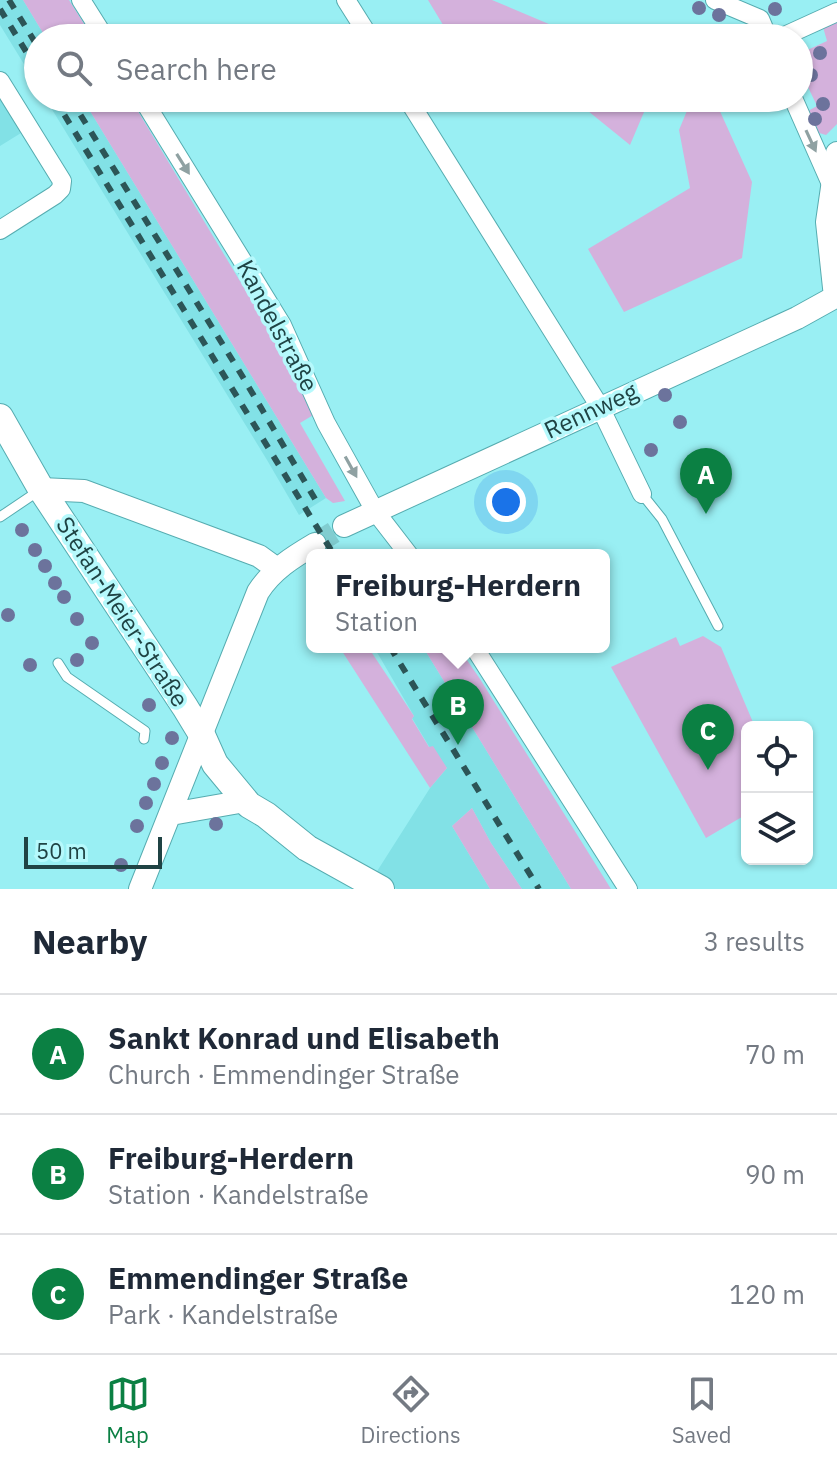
<!DOCTYPE html>
<meta charset="utf-8">
<style>
body{margin:0;font-family:"IBM Plex Sans",sans-serif;background:#f2f2f3;color:#1f2937}
.controls{position:absolute;right:24px;bottom:24px;display:grid;overflow:hidden;border-radius:12px;box-shadow:0 2px 6px #0004}
.controls button{width:72px;height:72px;display:grid;place-items:center;padding:0;border:0;border-bottom:2px solid #e0e1e3;background:#fff;color:#1f2937;font:40px sans-serif}
.scale{position:absolute;left:24px;bottom:20px;width:138px;box-sizing:border-box;padding-left:8px;border:4px solid #1f4344;border-top:0;font-size:22px;line-height:28px;white-space:nowrap;color:#1f4344;-webkit-text-stroke:6px #b6f9fc;paint-order:stroke}
.you{position:absolute;left:506px;top:502px;width:28px;height:28px;margin:-20px;border:6px solid #fff;border-radius:50%;background:#1a73e8;box-shadow:0 0 0 12px #1a73e833}
.badge{display:grid;place-items:center;width:52px;height:52px;border-radius:50%;background:#0b8043;color:#fff;font-size:26px;font-weight:700}
.pin{position:absolute;translate:-50% -66px;filter:drop-shadow(0 2px 4px #0008)}
.pin::after{content:'';position:absolute;top:42px;width:28px;height:24px;background:inherit;clip-path:polygon(0 0,100% 0,50% 100%)}
.popup{position:absolute;left:306px;top:549px;width:304px;height:104px;box-sizing:border-box;display:grid;place-content:center;border-radius:12px;background:#fff;filter:drop-shadow(0 2px 6px #0005);font-size:26px;white-space:nowrap;color:#747a83}
.popup b{font-size:30px;color:#1f2937}
.popup::after{content:'';position:absolute;left:50%;top:100%;margin-left:-16px;border:16px solid transparent;border-top-color:#fff}
.list{margin:0;padding:0;list-style:none}
h2{display:flex;justify-content:space-between;align-items:center;height:104px;margin:0;padding:0 32px;font-size:34px}
h2 small{font-size:26px;font-weight:400;color:#747a83}
.list li{display:grid;grid-template-columns:52px 1fr auto;gap:24px;align-items:center;box-sizing:border-box;height:120px;padding:0 32px;border-top:2px solid #e0e1e3}
.list b{display:block;font-size:30px;white-space:nowrap}
.list p{margin:0;font-size:26px;white-space:nowrap;color:#747a83}
.list em{font-size:26px;font-style:normal;color:#747a83}
.icon{flex:none;width:44px;height:44px;fill:none;stroke:currentColor;stroke-width:2;stroke-linecap:round;stroke-linejoin:round}
.map{position:relative;flex:none;width:837px;height:889px;overflow:hidden}
.search{position:absolute;background:#fff;box-shadow:0 2px 6px #0004;left:24px;right:24px;top:24px;height:88px;display:flex;align-items:center;gap:20px;box-sizing:border-box;padding:0 28px;border-radius:44px;color:#747a83;font-size:30px}
.sheet{height:464px;background:#fff}
nav{display:flex;justify-content:space-around;align-items:center;box-sizing:border-box;height:112px;border-top:2px solid #e0e1e3;background:#fff;font-size:22px;color:#747a83}
nav a{display:grid;justify-items:center;gap:4px}
nav .on{color:#0b8043}
.map>svg:first-child{display:block}
.built{fill:#82e1e6}
.green{fill:#d4b1dc}
.lines{fill:none;stroke-linecap:round;stroke-linejoin:round}
.tertiary-tunnel{stroke:#81cdd0;stroke-width:22;stroke-dasharray:22 11;stroke-linecap:butt}
.service-casing{stroke:#56acb0;stroke-width:11}
.minor-casing{stroke:#56acb0;stroke-width:20}
.tertiary-casing{stroke:#56acb0;stroke-width:24}
.secondary-casing{stroke:#56acb0;stroke-width:28}
.service{stroke:#fff;stroke-width:9}
.minor{stroke:#fff;stroke-width:18}
.tertiary{stroke:#fff;stroke-width:22}
.secondary{stroke:#fff;stroke-width:26}
.rail{stroke:#2c5557;stroke-width:6;stroke-dasharray:10 10;stroke-linecap:butt}
.tree{fill:#6c739c}
.oneway{fill:#8fa1a2}
.labels{text-anchor:middle;stroke-width:7;stroke-linejoin:round;paint-order:stroke}
.street-label{font-size:24px;fill:#1f4344;stroke:#b6f9fc}
</style>
<div class="map">
<svg width="837" height="889" viewBox="0 0 837 889">
<rect width="100%" height="100%" fill="#99eff3"/>
<path class="built" d="M 0,0 L 23,0 L 46,38 L 38,38 L 38,87 L 0,25 Z
M 45,98 L 82,98 L 326,498 L 299,515 L 267,460 Z
M 0,99 L 21,133 L 0,146 Z
M 371,647 L 423,647 L 571,889 L 522,889 L 491,843 L 472,808 L 452,826 L 490,889 L 397,889 L 374,876 L 430,788 L 447,768 L 430,748 L 412,718 L 414,716 L 378,654 Z"/>
<path class="green" d="M 23,0 L 69,0 L 93,38 L 46,38 Z
M 428,0 L 492,0 L 582,38 L 451,38 Z
M 837,21 L 837,124 L 826,135 L 816,132 L 808,111 L 817,106 L 799,68 L 799,45 L 803,52 L 827,41 L 823,27 Z
M 82,98 L 130,98 L 255,306 L 315,414 L 300,423 L 345,501 L 333,503 L 326,498 Z
M 572,98 L 650,98 L 630,145 Z
M 686,98 L 714,98 L 752,182 L 742,258 L 624,312 L 588,249 L 690,188 L 679,130 L 691,101 Z
M 703,636 L 721,647 L 755,727 L 747,727 L 747,814 L 706,838 L 611,667 L 676,637 L 680,646 Z
M 368,647 L 414,716 L 412,719 L 429,747 L 433,746 L 447,768 L 430,788 L 340,648 Z
M 423,647 L 458,647 L 480,679 L 611,889 L 571,889 Z
M 472,808 L 491,843 L 522,889 L 490,889 L 452,826 Z"/>
<g class="lines">
<path class="tertiary-tunnel" d="M 315,544 L 344,526"/>
<g class="service-casing">
<path id="service" d="M 642,494 L 662,519 L 718,626
M 0,517 L 40,490
M 58,663 L 67,677 L 145,731 L 144,739"/>
</g>
<g class="minor-casing">
<path id="minor" d="M 81,0 L 105,38
M 346,0 L 370,38
M 715,0 L 760,19 L 768,38
M 780,38 L 837,12
M 0,81 L 62,181 L 61,189 L 55,195 L 0,230
M 142,98 L 282,325 L 326,423 L 375,511 L 409,555
M 407,98 L 600,407 L 642,494
M 793,98 L 831,184
M 474,647 L 628,889"/>
</g>
<g class="tertiary-casing">
<path id="tertiary" d="M 41,489 L 84,491 L 259,556 L 277,569
M 344,526 L 797,318 L 835,297 L 827,222 L 837,153
M 171,814 L 245,801
M 140,889 L 258,592 C 272,570 293,557 315,544"/>
</g>
<g class="secondary-casing">
<path id="secondary" d="M 0,417 L 41,489 L 185,707 L 202,735 L 215,764 L 249,805 L 266,815 L 307,848 L 381,889"/>
</g>
<use href="#service" class="service"/>
<use href="#minor" class="minor"/>
<use href="#tertiary" class="tertiary"/>
<use href="#secondary" class="secondary"/>
<path class="rail" d="M 9,0 L 38,47
M 0,9 L 38,71
M 54,98 L 334,555
M 70,98 L 241,374 L 318,504
M 390,647 L 539,889"/>
</g>
<g class="tree">
<circle cx="699" cy="8" r="7"/>
<circle cx="775" cy="9" r="7"/>
<circle cx="719" cy="15" r="7"/>
<circle cx="820" cy="53" r="7"/>
<circle cx="811" cy="75" r="7"/>
<circle cx="823" cy="104" r="7"/>
<circle cx="815" cy="119" r="7"/>
<circle cx="665" cy="395" r="7"/>
<circle cx="680" cy="422" r="7"/>
<circle cx="651" cy="450" r="7"/>
<circle cx="22" cy="530" r="7"/>
<circle cx="35" cy="550" r="7"/>
<circle cx="45" cy="566" r="7"/>
<circle cx="55" cy="583" r="7"/>
<circle cx="64" cy="597" r="7"/>
<circle cx="8" cy="615" r="7"/>
<circle cx="77" cy="619" r="7"/>
<circle cx="92" cy="643" r="7"/>
<circle cx="77" cy="660" r="7"/>
<circle cx="30" cy="665" r="7"/>
<circle cx="149" cy="705" r="7"/>
<circle cx="172" cy="738" r="7"/>
<circle cx="162" cy="763" r="7"/>
<circle cx="154" cy="784" r="7"/>
<circle cx="146" cy="803" r="7"/>
<circle cx="216" cy="824" r="7"/>
<circle cx="137" cy="826" r="7"/>
<circle cx="121" cy="865" r="7"/>
</g>
<defs><path id="oneway-solid" d="M-6-.8H1V-3.2L6.5 0L1 3.2V.8H-6Z" transform="scale(2)"/></defs>
<g class="oneway">
<use href="#oneway-solid" transform="translate(811 141) rotate(65)"/>
<use href="#oneway-solid" transform="translate(183 164) rotate(58)"/>
<use href="#oneway-solid" transform="translate(351 467) rotate(61)"/>
</g>
<g class="labels">
<g class="street-label">
<text transform="translate(277 326) rotate(62)" y="8">Kandelstraße</text>
<text transform="translate(591 411) rotate(-25)" y="8">Rennweg</text>
<text transform="translate(122 612) rotate(57)" y="8">Stefan-Meier-Straße</text>
</g>
</g>
</svg>
<div class="controls">
<button><svg class="icon" aria-label="locate" viewBox="0 0 24 24"><circle cx="12" cy="12" r="6"/><path d="M12 2v4M12 18v4M2 12h4M18 12h4"/></svg></button>
<button><svg class="icon" aria-label="layers" viewBox="0 0 24 24"><path d="M12 4l9 5-9 5-9-5zM3 14l9 5 9-5"/></svg></button>
</div>
<div class="scale">50 m</div>
<div class="you"></div>
<div class="pin badge" style="left:706px;top:514px">A</div>
<div class="pin badge" style="left:458px;top:745px">B</div>
<div class="popup"><b>Freiburg-Herdern</b>Station</div>
<div class="pin badge" style="left:708px;top:770px">C</div>
<div class="search"><svg class="icon" aria-label="search" viewBox="0 0 24 24"><circle cx="10" cy="10" r="6"/><path d="M15 15l6 6"/></svg>Search here</div>
</div>
<section class="sheet">
<h2>Nearby<small>3 results</small></h2>
<ul class="list">
<li><span class="badge">A</span><div><b>Sankt Konrad und Elisabeth</b><p>Church · Emmendinger Straße</p></div><em>70 m</em></li>
<li><span class="badge">B</span><div><b>Freiburg-Herdern</b><p>Station · Kandelstraße</p></div><em>90 m</em></li>
<li><span class="badge">C</span><div><b>Emmendinger Straße</b><p>Park · Kandelstraße</p></div><em>120 m</em></li>
</ul>
</section>
<nav>
<a class="on"><svg class="icon" aria-label="map" viewBox="0 0 24 24"><path d="M3 6l6-2 6 2 6-2v14l-6 2-6-2-6 2zM9 4v14M15 6v14"/></svg>Map</a>
<a><svg class="icon" aria-label="directions" viewBox="0 0 24 24"><path d="M12 3l9 9-9 9-9-9zM9 14v-3h6M13 9l2 2-2 2"/></svg>Directions</a>
<a><svg class="icon" aria-label="saved" viewBox="0 0 24 24"><path d="M7 4h10v16l-5-4-5 4z"/></svg>Saved</a>
</nav>
